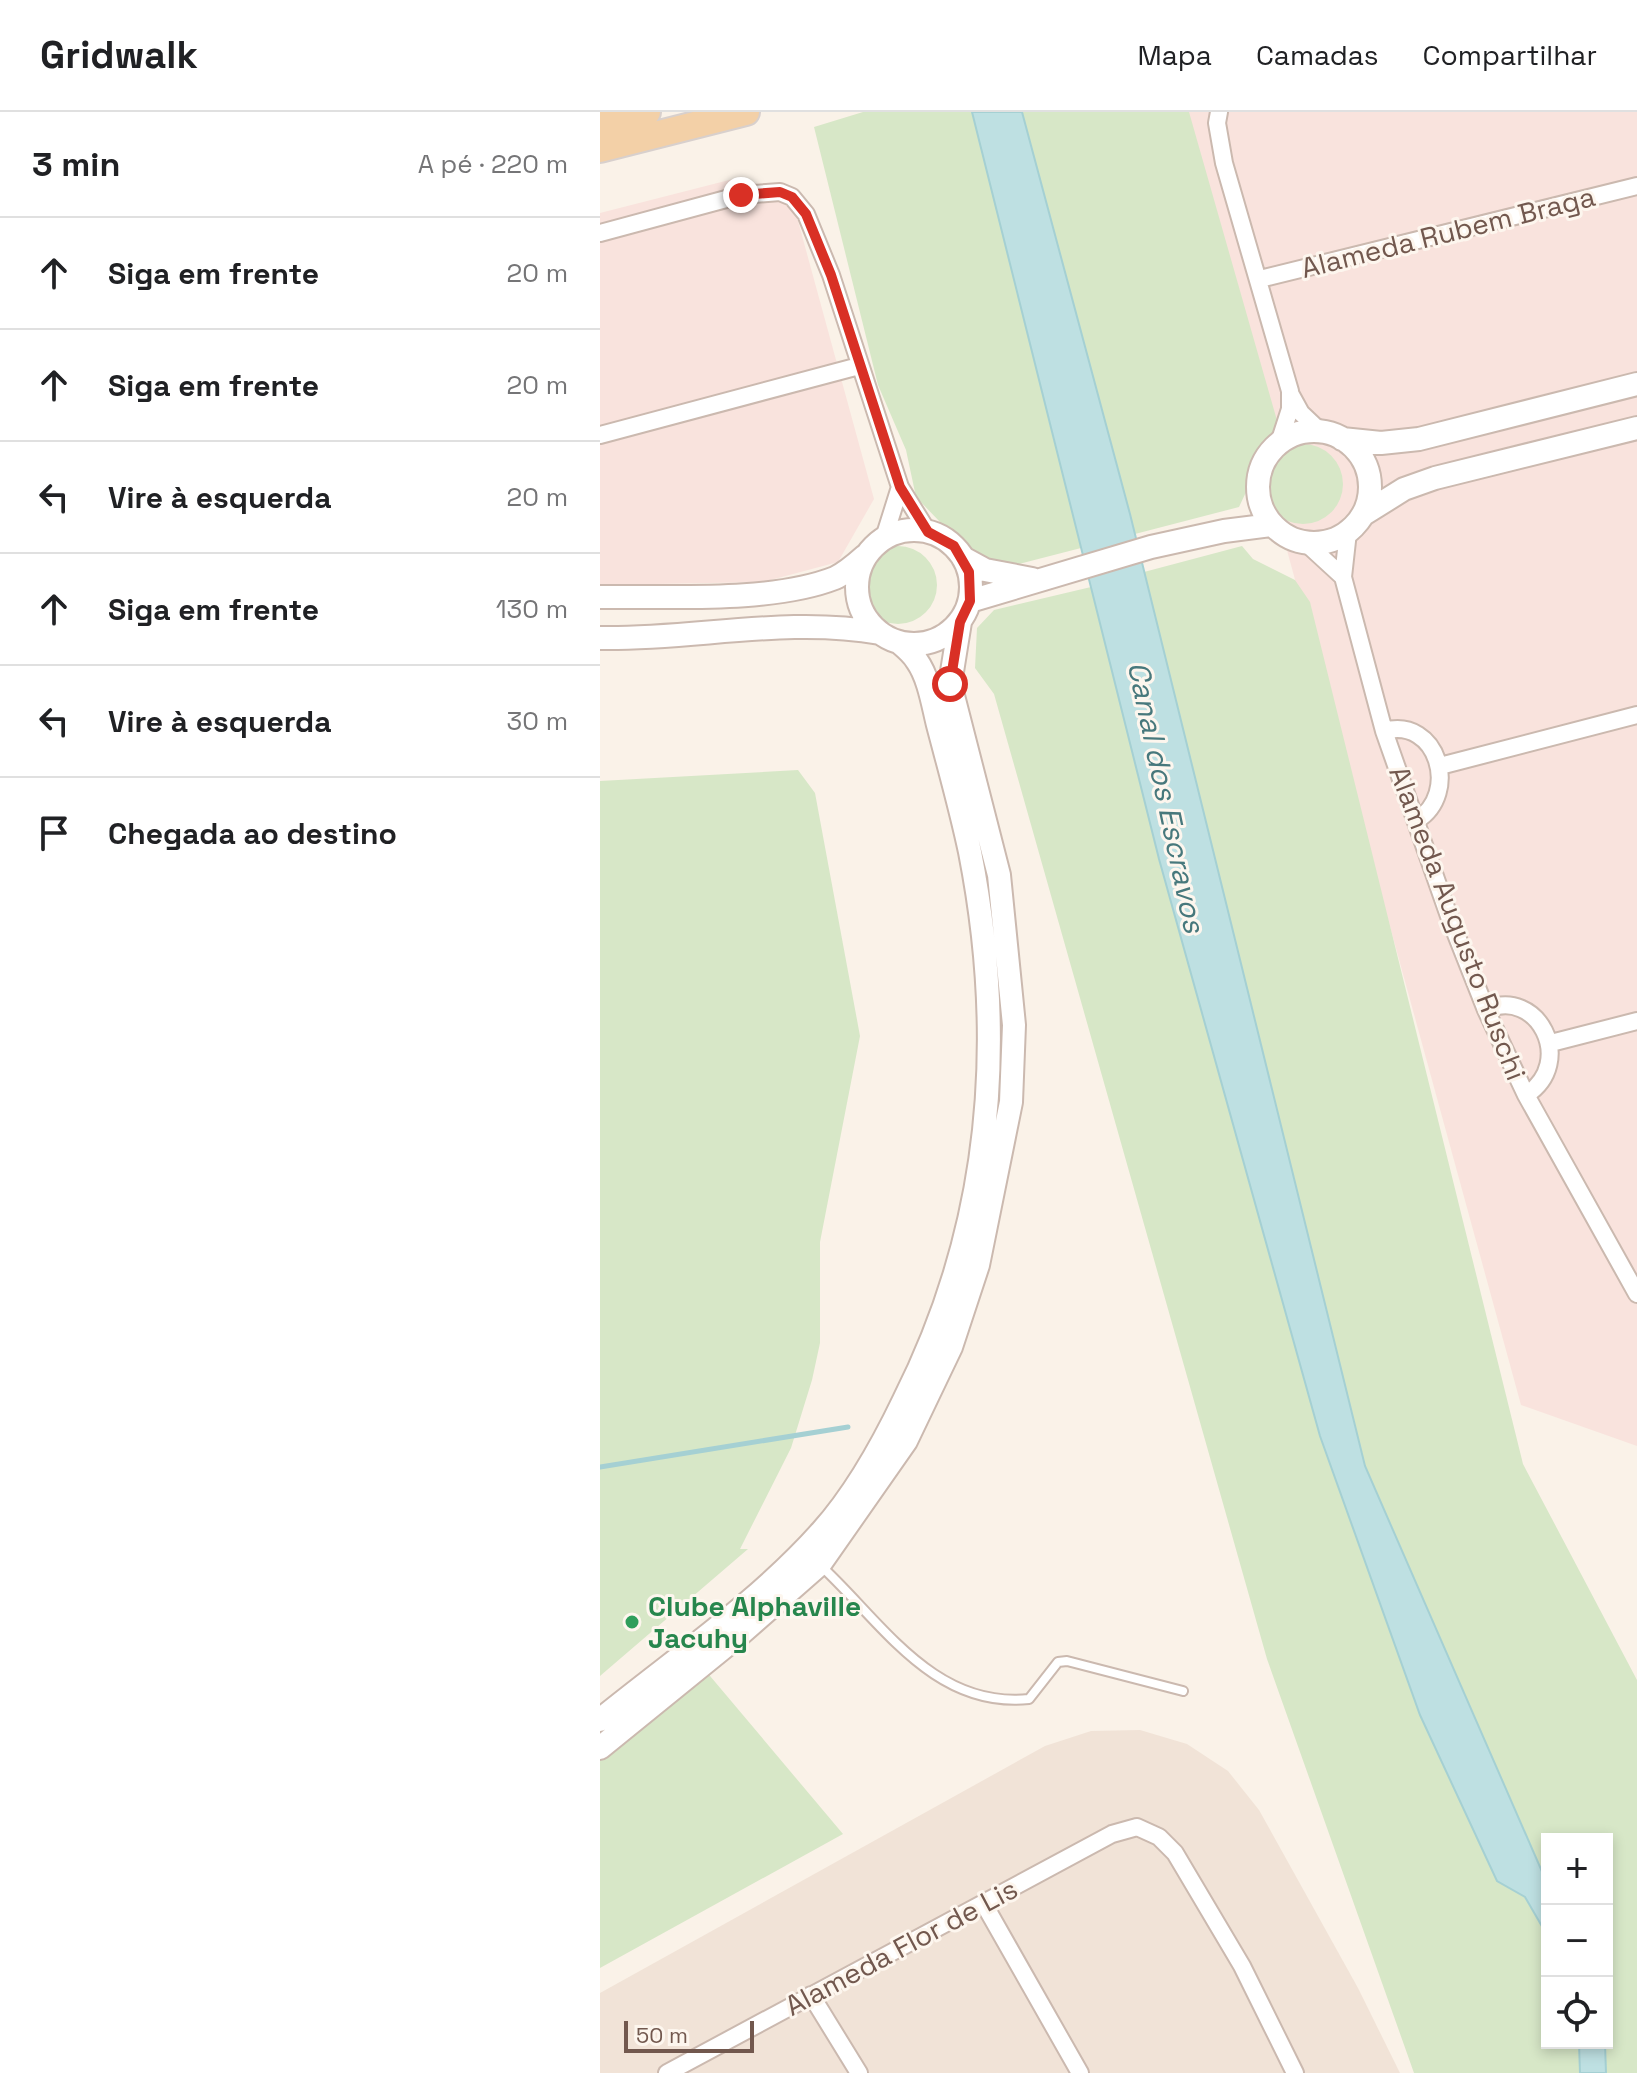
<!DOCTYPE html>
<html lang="pt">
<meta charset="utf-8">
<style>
body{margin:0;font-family:"Space Grotesk",sans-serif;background:#f2f2f2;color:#202124}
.controls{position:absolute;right:24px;bottom:24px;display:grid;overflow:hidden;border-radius:0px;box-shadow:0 4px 12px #0003}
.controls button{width:72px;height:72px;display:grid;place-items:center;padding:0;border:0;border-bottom:2px solid #e0e0e0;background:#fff;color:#202124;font:40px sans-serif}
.scale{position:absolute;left:24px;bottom:20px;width:130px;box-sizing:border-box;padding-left:8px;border:4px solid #72584e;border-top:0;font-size:22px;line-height:28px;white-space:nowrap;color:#72584e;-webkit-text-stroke:6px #fdf6ee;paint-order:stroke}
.stop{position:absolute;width:24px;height:24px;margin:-18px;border:6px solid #d93025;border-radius:50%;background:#fff}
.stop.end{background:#d93025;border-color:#fff;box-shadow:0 2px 8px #0008}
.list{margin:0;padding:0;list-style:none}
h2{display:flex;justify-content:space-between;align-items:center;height:104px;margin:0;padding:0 32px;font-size:34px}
h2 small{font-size:26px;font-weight:400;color:#757577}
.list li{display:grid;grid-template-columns:52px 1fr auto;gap:24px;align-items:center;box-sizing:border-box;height:112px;padding:0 32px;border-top:2px solid #e0e0e0}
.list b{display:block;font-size:30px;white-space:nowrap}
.list em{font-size:26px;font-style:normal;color:#757577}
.icon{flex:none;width:44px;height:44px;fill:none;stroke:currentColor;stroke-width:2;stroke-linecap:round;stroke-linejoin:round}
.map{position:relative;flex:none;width:1037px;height:1961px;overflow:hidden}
header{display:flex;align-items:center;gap:48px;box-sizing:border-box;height:112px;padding:0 40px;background:#fff;border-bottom:2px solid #e0e0e0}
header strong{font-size:38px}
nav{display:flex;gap:44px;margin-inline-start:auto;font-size:28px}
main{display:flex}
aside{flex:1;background:#fff}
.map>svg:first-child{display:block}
.residential{fill:#f1e3d7}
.commercial{fill:#f9e3dd}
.green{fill:#d7e7c7}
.water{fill:#bee0e2;stroke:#a5d0d3;stroke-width:2}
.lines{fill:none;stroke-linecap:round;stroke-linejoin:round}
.stream{stroke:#a5d0d3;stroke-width:5}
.service-casing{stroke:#cbb9af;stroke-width:12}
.minor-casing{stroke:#cbb9af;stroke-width:20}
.tertiary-casing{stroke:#cbb9af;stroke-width:26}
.primary-casing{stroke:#d8d0cd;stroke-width:30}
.service{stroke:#fff;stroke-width:8}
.minor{stroke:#fff;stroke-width:16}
.tertiary{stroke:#fff;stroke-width:22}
.primary{stroke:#f3d0a7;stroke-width:26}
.route{stroke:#d93025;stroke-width:10}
.leisure-dot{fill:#2e9e5b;stroke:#fdf6ee;stroke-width:3}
.labels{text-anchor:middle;stroke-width:6;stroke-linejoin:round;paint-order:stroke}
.street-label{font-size:28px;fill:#72584e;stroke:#fdf6ee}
.leisure-label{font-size:28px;font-weight:bold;fill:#27864d;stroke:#fdf6ee;text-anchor:start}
.water-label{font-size:30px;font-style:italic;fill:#47787c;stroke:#fdf6ee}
</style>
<header>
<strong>Gridwalk</strong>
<nav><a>Mapa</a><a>Camadas</a><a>Compartilhar</a></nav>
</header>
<main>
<aside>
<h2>3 min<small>A pé · 220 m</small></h2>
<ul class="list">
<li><svg class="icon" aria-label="ahead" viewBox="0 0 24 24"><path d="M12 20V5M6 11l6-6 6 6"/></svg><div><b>Siga em frente</b></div><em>20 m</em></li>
<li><svg class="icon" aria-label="ahead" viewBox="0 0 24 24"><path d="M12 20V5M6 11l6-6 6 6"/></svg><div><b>Siga em frente</b></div><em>20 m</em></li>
<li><svg class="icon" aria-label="left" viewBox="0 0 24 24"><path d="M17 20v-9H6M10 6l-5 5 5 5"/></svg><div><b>Vire à esquerda</b></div><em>20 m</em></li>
<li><svg class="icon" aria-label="ahead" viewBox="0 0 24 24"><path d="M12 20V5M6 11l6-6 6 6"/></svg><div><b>Siga em frente</b></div><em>130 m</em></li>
<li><svg class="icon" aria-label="left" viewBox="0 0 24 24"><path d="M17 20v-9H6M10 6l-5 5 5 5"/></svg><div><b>Vire à esquerda</b></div><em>30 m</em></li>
<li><svg class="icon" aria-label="arrive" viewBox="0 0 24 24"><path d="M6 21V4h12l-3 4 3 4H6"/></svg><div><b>Chegada ao destino</b></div></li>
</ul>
</aside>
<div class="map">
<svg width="1037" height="1961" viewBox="0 0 1037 1961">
<rect width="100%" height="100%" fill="#faf2e8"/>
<path class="residential" d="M 540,1618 L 587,1632 L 628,1659 L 659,1698 L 758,1876 L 800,1961 L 0,1961 L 0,1881 L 445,1634 L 491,1619 Z"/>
<path class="commercial" d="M 567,0 L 1037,0 L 1037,1334 L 921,1293 Z
M 141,65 L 192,87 L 274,387 L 238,450 L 163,470 L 0,473 L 0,101 Z"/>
<path class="green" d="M 263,0 L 372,0 L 481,436 L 388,460 L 316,385 L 306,338 L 278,273 L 214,15 Z
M 422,0 L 589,0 L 678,312 L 639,395 L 535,422 Z
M663 372a40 40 0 1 1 80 0a40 40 0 1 1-80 0Z
M 642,434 L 653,447 L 695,468 L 710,490 L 923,1352 L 1037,1568 L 1037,1961 L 1006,1961 L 1007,1727 L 947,1727 L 947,1771 L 765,1354 L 544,460 Z
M259 473a39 39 0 1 1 78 0a39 39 0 1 1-78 0Z
M 491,475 L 720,1324 L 820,1603 L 897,1769 L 925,1785 L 947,1823 L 947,1931 L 979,1931 L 980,1961 L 814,1961 L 667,1547 L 394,582 L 375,556 L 377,516 L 394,498 Z
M 198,658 L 215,681 L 260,924 L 220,1130 L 220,1231 L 212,1268 L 191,1336 L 140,1437 L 148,1437 L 0,1564 L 0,669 Z
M 105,1558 L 243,1722 L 0,1856 L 0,1645 Z"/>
<path class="water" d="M 372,0 L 422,0 L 530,402 L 765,1354 L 947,1771 L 947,1823 L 925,1785 L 897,1769 L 820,1603 L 720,1324 L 559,747 Z
M 979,1931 L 1005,1931 L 1006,1961 L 980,1961 Z"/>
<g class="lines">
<path class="stream" d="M 0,1355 L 248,1315"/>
<g class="service-casing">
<path id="service" d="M 220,1453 C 281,1509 333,1597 429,1587 L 458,1550 L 467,1549 L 583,1579"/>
</g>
<g class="minor-casing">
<path id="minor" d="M 619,0 L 617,11 L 624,51 L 690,279 L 690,297 L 679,331
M 0,121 L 141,83 L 180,80 L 192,85 L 206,102 L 231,163 L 300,375 L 328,420
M 660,167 L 1037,74
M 690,281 L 701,301 L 721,320
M 0,323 L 259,254
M 748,420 L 743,465 L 784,619 L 850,807 L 886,898 L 926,983 L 1037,1182
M 284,426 L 300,375
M 706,431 L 743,465
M 784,619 C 838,604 860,682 817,708
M 840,654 L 1037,603
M 886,898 C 937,874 977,950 926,983
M 951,931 L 1037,909
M 384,1792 L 480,1961
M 211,1883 L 259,1961
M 67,1961 L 512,1722 L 537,1715 L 559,1725 L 575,1741 L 642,1854 L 695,1961"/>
</g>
<g class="tertiary-casing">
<path id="tertiary" d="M658 375a56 56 0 1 1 112 0a56 56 0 1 1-112 0Z
M 742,327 L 781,331 L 819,327 L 1037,272
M 764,402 L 804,377 L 835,366 L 1037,316
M257 475a57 57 0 1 1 114 0a57 57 0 1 1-114 0Z
M 363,446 L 385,458 L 432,467
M 0,485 C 69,484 171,491 235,466 C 246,461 256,452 265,444
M 370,489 L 551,435 L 624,419 L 672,413
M 0,526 C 93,528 187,504 280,521
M 0,1608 C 75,1547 158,1491 222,1419 C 256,1381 282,1334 304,1288 C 392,1114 407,929 370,740 C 361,697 349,655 338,613 C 333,593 329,566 317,549 C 313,542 306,536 300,531
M 0,1636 L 138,1524 L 220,1452 L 306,1329 L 351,1235 L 378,1153 L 411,990 L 414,913 L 399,763 L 350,572 L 360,510"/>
</g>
<g class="primary-casing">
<path id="primary" d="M 0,12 L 47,0
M 0,37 L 146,0"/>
</g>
<use href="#service" class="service"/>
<use href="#minor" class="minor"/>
<use href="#tertiary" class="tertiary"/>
<use href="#primary" class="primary"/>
</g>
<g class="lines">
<path class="route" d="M 141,83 L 180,80 L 192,85 L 206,102 L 231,163 L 300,375 L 328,420 L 354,434 L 369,460 L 370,489 L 360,510 L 350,572"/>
</g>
<circle class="leisure-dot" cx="32" cy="1510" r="8"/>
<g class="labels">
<g class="street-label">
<text transform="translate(848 120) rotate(-14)" y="10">Alameda Rubem Braga</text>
<text transform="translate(858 811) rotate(69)" y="10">Alameda Augusto Ruschi</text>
<text transform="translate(301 1835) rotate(-28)" y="10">Alameda Flor de Lis</text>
</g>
<g class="leisure-label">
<text x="48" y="1504">Clube Alphaville<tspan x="48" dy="32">Jacuhy</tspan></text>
</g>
<g class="water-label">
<text transform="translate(566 685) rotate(78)" y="10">Canal dos Escravos</text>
</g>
</g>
</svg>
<div class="controls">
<button>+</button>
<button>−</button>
<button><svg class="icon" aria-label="locate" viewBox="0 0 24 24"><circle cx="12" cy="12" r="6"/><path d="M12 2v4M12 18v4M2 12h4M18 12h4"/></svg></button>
</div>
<div class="scale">50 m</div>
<div class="stop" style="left:350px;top:572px"></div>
<div class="stop end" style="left:141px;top:83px"></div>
</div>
</main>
